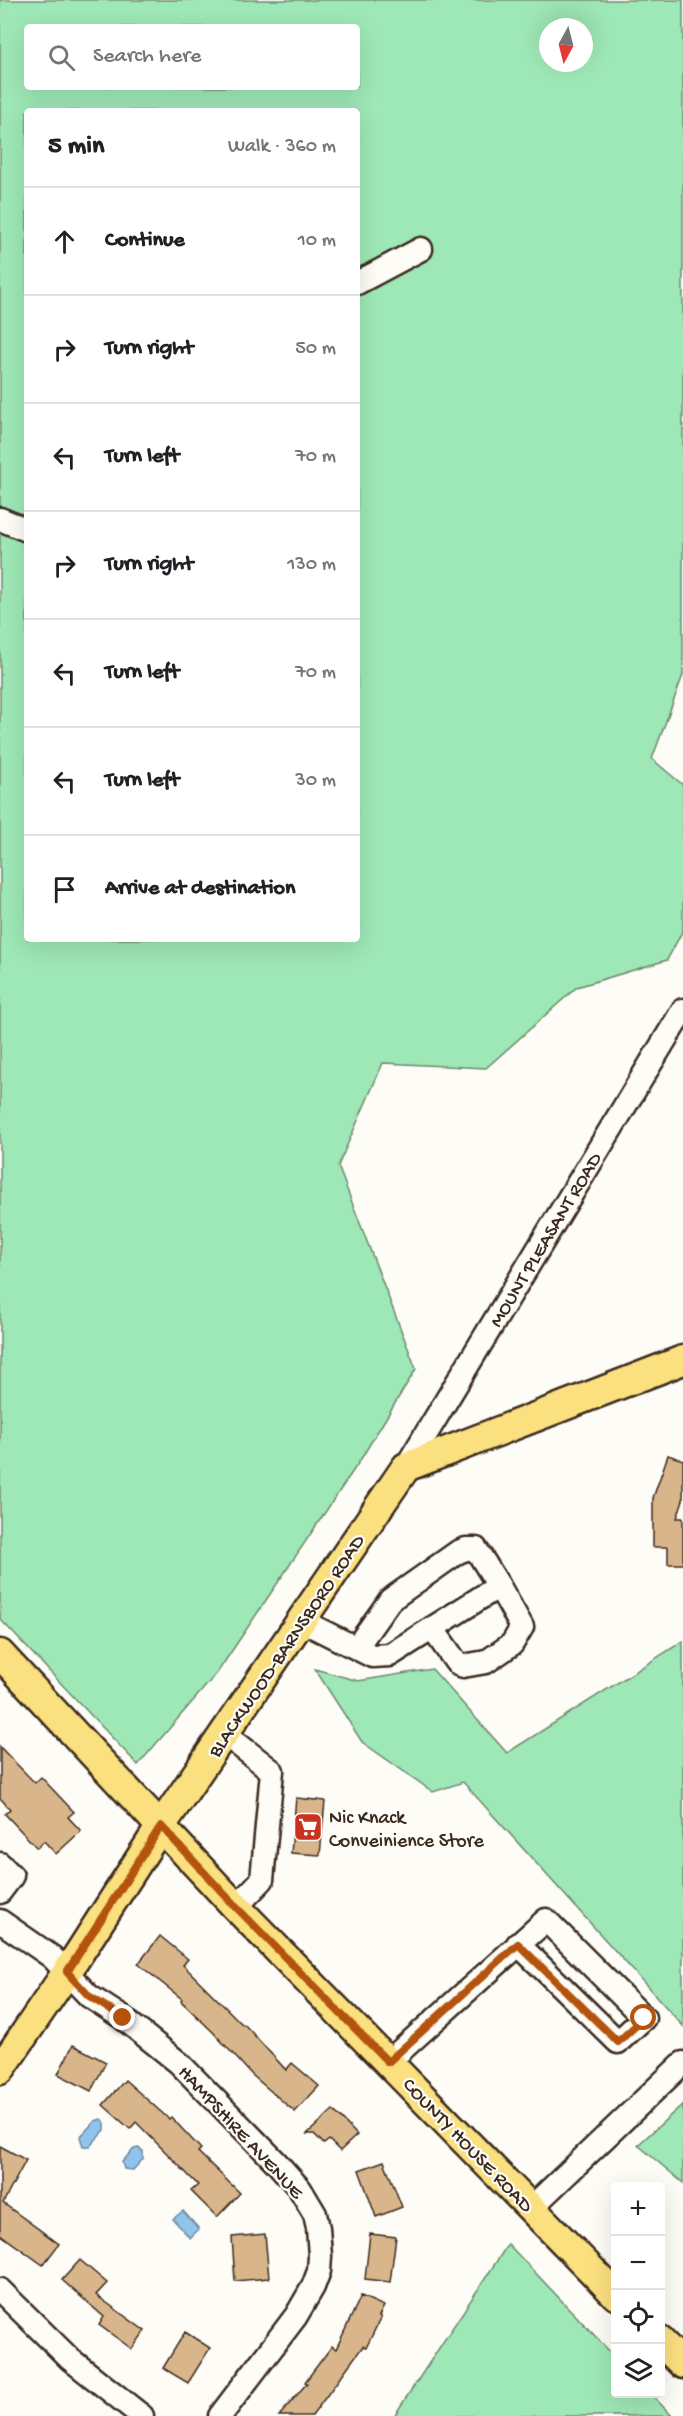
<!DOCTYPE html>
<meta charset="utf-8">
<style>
body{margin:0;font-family:"Gochi Hand",sans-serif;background:#f6f6f6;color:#202124}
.controls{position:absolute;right:18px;bottom:18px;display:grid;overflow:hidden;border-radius:6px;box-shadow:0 6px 24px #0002}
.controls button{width:54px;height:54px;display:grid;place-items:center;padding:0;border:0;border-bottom:2px solid #e0e0e0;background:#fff;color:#202124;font:30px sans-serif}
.compass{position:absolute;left:539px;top:18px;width:54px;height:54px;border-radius:50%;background:#fff;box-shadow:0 6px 24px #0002;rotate:187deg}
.stop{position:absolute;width:18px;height:18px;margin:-14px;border:4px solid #b45309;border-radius:50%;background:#fff}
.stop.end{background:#b45309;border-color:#fff;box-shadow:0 2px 6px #0008}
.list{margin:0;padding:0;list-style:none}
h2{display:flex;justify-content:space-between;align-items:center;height:78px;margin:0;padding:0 24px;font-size:26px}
h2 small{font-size:20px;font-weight:400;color:#757577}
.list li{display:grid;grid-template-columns:39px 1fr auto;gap:18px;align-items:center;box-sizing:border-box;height:108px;padding:0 24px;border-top:2px solid #e0e0e0}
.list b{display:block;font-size:22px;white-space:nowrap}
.list em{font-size:20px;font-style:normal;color:#757577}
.icon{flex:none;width:33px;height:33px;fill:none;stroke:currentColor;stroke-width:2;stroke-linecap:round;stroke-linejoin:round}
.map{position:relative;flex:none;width:683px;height:2416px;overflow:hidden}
.search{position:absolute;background:#fff;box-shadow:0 6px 24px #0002;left:24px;top:24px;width:336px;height:66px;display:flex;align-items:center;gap:15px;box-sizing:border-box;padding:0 21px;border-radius:6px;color:#757577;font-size:22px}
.panel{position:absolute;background:#fff;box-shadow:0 6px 24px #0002;left:24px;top:108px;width:336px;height:834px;border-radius:6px}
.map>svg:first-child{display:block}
.green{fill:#9ee7b6;stroke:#6c886a;stroke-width:1.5;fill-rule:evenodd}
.water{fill:#90c4ed;stroke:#6e869a;stroke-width:1.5}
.building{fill:#d9b58b;stroke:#3b2a1e;stroke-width:1.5}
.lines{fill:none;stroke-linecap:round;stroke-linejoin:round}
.minor-casing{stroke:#3b2a1e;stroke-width:27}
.major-casing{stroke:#3b2a1e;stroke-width:33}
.minor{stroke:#fdfcf7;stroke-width:22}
.major{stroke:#fbe080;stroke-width:28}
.route{stroke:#b45309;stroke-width:8}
.labels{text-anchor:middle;stroke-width:4.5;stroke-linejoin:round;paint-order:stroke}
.street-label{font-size:20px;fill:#3b2a1e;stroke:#fdfcf7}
.poi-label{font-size:20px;fill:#3b2a1e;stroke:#fdfcf7;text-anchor:start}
</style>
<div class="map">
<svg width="683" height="2416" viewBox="0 0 683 2416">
<rect width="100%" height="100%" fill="#fdfcf7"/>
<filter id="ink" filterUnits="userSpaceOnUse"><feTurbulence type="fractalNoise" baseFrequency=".0167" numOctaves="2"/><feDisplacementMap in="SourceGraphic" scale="12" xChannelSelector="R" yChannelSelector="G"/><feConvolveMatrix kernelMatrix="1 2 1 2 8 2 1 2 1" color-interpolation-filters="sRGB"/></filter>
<g filter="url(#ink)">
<path class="green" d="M 0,0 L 683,0 L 683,675 L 652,759 L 683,785 L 683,930 L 667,960 L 577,987 L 486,1068 L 383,1063 L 338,1166 L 416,1369 L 359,1462 L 217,1673 L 138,1765 L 0,1619 ZM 27,27 L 357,27 L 357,87 L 27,87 ZM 548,27 L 584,27 L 584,63 L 548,63 ZM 27,111 L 357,111 L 357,939 L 27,939 Z
M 683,1641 L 683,2026 L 463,1782 L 433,1792 L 362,1742 L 315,1669 L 358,1681 L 432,1669 L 507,1753 Z
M 683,2104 L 683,2183 L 638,2145 Z
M 508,2244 L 615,2357 L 616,2394 L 651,2394 L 672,2416 L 394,2416 Z"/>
<path class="water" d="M 101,2119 L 105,2123 L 105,2130 L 90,2146 L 83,2146 L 80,2137 L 95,2121 Z
M 138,2148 L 143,2151 L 143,2159 L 133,2170 L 124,2169 L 122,2162 L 134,2149 Z
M 183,2211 L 199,2229 L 190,2238 L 173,2219 Z"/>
<path class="building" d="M 668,1455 L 683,1460 L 683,1500 L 677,1518 L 683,1518 L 683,1564 L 668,1564 L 668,1547 L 653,1547 L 653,1498 Z
M 0,1747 L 35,1783 L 41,1777 L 74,1812 L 68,1817 L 81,1831 L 56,1854 L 44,1841 L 37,1848 L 5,1814 L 10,1809 L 0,1798 Z
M 296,1798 L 325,1801 L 320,1855 L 291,1853 Z
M 160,1936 L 188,1959 L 183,1965 L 243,2025 L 244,2024 L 286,2070 L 292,2063 L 319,2086 L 295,2112 L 252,2075 L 213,2032 L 181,2001 L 182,1999 L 138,1964 Z
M 73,2045 L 106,2062 L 91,2091 L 58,2074 Z
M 125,2080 L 169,2119 L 171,2117 L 201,2149 L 198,2152 L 240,2193 L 217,2217 L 191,2191 L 198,2185 L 136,2122 L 130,2129 L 103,2105 Z
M 333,2110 L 357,2135 L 340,2151 L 329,2140 L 324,2144 L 314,2134 L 307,2134 Z
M 0,2146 L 26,2160 L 3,2203 L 59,2244 L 43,2265 L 0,2234 Z
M 384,2161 L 402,2207 L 376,2217 L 359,2170 Z
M 265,2234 L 269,2278 L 235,2281 L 232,2237 Z
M 370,2234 L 396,2237 L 390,2282 L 365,2279 Z
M 80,2260 L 107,2283 L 96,2295 L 145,2331 L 132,2349 L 99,2325 L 104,2317 L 62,2280 Z
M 361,2296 L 384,2306 L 379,2316 L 381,2317 L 366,2348 L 363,2346 L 312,2416 L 279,2416 L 307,2383 L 305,2382 L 332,2346 L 336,2349 Z
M 185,2332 L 210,2348 L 188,2383 L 163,2368 Z"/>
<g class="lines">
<g class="minor-casing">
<path id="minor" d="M 357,283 L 421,249
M 0,519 L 27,530
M 406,1467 L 683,1010
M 302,1621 L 372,1656 L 390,1655 L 499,1586 L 476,1549 L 466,1549 L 458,1552 L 390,1600 L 356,1648
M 432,1628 L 456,1662 L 463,1666 L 486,1662 L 512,1644 L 522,1627 L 499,1586
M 225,1734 L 272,1771 L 262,1880 L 236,1907
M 0,1864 L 12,1876 L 0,1892
M 0,1921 L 52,1957 L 89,1996 L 123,2018 L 179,2063 L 276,2162 L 300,2189 L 315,2214 L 318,2228 L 320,2256 L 319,2271 L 313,2287 L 296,2316 L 220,2416
M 388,2062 L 546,1920 L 644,2018 L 618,2042 L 518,1944
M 531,2208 L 683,2063
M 0,2290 L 70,2359 L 142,2416"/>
</g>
<g class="major-casing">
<path id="major" d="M 0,1654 L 236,1907 L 616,2295
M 0,2070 L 67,1972 L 161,1826 L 406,1467 L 683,1360
M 660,2341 L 683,2364"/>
</g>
<use href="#minor" class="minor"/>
<use href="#major" class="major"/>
</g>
</g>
<g class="lines" filter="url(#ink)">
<path class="route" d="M 123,2018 L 89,1996 L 67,1972 L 161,1826 L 236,1907 L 388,2062 L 518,1944 L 618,2042 L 644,2018"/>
</g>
<defs>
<g id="supermarket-square" transform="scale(1.5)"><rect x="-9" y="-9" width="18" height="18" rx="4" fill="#c8321e" stroke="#fdfcf7"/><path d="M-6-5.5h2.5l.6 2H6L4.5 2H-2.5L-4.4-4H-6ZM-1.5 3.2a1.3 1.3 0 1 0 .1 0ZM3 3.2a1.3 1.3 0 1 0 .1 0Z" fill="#fff"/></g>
</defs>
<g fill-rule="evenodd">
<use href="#supermarket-square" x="308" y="1827"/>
</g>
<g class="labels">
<g class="street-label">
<text transform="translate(544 1239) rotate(-59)" y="7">MOUNT PLEASANT ROAD</text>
<text transform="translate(285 1645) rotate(-56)" y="7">BLACKWOOD-BARNSBORO ROAD</text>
<text transform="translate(242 2131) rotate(47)" y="7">HAMPSHIRE AVENUE</text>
<text transform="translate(469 2144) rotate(46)" y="7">COUNTY HOUSE ROAD</text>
</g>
<g class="poi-label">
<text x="329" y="1823">Nic Knack<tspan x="329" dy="23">Conveinience Store</tspan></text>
</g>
</g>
</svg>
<div class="controls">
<button>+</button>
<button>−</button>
<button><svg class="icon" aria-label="locate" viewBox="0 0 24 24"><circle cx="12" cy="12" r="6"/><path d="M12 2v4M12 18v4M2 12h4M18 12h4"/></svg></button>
<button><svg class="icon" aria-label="layers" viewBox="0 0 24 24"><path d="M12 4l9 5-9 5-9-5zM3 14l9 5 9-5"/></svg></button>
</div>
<svg class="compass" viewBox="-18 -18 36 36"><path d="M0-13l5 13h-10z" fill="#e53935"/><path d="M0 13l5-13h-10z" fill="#757577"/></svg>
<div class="stop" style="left:644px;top:2018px"></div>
<div class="stop end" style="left:123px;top:2018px"></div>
<div class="search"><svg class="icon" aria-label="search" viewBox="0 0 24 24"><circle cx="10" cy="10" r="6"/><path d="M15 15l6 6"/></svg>Search here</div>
<section class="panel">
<h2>5 min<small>Walk · 360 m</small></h2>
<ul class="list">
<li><svg class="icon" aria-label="ahead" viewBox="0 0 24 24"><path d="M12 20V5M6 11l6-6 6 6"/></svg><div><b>Continue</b></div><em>10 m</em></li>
<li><svg class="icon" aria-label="right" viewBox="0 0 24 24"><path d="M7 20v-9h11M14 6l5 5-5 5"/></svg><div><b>Turn right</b></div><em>50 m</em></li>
<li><svg class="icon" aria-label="left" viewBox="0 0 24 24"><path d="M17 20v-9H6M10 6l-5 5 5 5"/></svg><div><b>Turn left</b></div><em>70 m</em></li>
<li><svg class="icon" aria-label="right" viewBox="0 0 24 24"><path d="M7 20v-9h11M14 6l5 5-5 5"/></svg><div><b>Turn right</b></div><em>130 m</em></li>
<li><svg class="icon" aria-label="left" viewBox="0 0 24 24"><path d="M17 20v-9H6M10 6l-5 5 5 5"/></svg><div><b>Turn left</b></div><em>70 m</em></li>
<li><svg class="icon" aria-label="left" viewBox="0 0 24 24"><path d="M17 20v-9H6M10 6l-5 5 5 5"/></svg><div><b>Turn left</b></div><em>30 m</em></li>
<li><svg class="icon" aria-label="arrive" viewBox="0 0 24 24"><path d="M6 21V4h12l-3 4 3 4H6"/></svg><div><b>Arrive at destination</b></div></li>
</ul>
</section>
</div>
